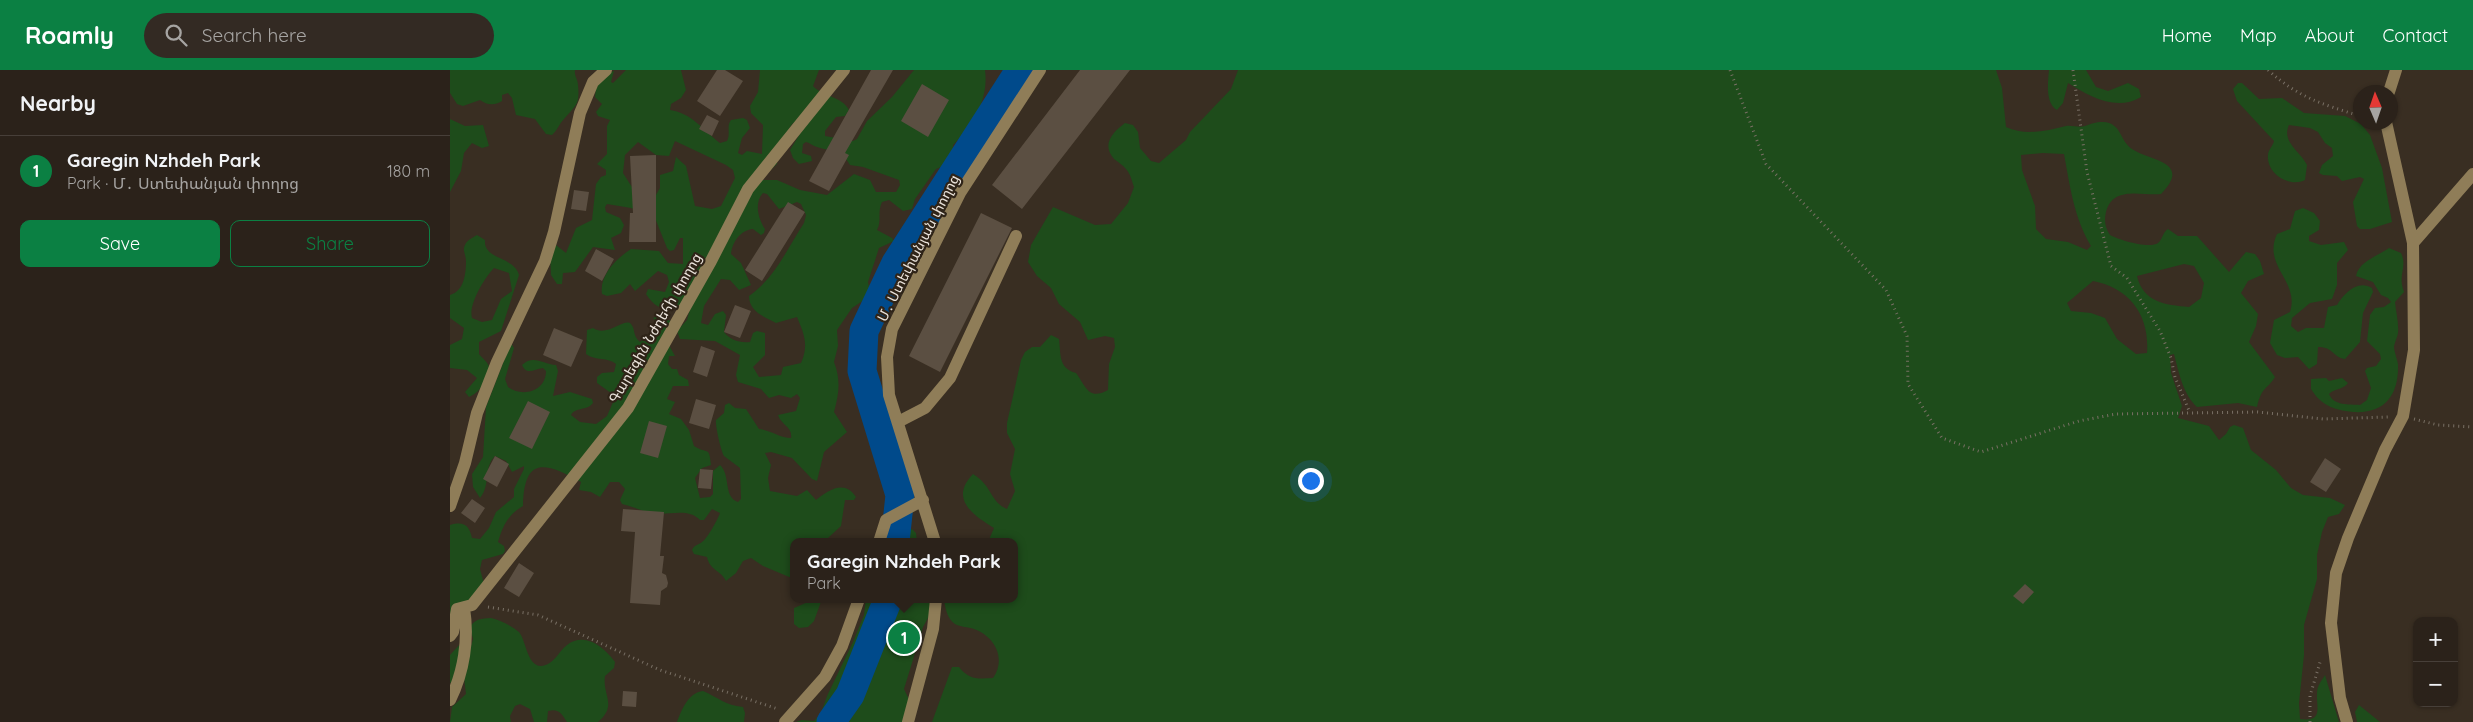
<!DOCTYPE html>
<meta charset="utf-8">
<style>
body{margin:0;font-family:Quicksand,"Noto Sans Armenian",sans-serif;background:#332a23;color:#f1f3f6}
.controls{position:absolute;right:15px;bottom:15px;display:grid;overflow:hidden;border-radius:10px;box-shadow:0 1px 4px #0004}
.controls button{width:45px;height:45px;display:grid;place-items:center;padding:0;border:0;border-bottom:1px solid #473f39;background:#2b221a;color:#f1f3f6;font:25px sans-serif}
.compass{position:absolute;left:1903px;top:15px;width:45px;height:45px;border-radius:50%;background:#2b221a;box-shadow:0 1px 4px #0004;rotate:358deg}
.you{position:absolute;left:860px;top:410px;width:18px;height:18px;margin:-12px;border:4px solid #fff;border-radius:50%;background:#1a73e8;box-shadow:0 0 0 8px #1a73e833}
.badge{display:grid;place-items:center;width:32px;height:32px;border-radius:50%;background:#0b8043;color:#fff;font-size:16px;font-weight:700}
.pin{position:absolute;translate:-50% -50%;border:2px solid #fff;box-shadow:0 1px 5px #0006}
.popup{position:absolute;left:340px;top:468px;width:228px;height:65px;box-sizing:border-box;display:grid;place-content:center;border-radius:10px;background:#2b221a;filter:drop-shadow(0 1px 4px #0005);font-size:16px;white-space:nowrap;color:#a6a4a2}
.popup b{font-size:19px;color:#f1f3f6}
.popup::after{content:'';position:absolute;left:50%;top:100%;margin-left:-10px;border:10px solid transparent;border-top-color:#2b221a}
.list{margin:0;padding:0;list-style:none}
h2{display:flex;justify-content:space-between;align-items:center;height:65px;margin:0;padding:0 20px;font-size:21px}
h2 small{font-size:16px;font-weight:400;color:#a6a4a2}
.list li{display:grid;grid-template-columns:32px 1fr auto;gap:15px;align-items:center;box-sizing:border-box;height:70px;padding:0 20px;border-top:1px solid #473f39}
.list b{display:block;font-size:19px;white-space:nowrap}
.list p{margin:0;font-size:16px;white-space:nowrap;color:#a6a4a2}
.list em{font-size:16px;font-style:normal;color:#a6a4a2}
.actions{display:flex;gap:10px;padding:15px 20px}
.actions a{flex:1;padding:11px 0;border:1px solid #0b8043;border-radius:10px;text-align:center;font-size:18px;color:#0b8043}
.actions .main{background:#0b8043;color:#fff}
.icon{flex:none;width:28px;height:28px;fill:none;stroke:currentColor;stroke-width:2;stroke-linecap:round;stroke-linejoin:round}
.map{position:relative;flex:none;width:2023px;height:652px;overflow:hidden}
header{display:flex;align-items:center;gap:30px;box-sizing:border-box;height:70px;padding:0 25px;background:#0b8043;color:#fff}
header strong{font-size:24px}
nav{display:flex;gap:28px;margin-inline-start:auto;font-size:18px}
.search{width:350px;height:45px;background:#332a23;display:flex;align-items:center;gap:12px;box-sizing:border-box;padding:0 18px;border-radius:28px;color:#a6a4a2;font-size:19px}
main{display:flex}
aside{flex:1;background:#2b221a}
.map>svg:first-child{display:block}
.green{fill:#1e4c1b;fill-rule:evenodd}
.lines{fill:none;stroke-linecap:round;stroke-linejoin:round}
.river{stroke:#004a8b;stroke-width:29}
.building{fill:#5b4f42}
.path{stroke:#797065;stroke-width:3;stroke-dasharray:1 4;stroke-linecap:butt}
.minor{stroke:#8f7d58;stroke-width:12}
.labels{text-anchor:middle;stroke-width:4.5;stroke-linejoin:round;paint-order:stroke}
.street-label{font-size:14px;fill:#ebe4dc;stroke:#2f2418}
</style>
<header>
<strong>Roamly</strong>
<div class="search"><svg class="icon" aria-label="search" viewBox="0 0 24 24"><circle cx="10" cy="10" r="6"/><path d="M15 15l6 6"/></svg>Search here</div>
<nav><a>Home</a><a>Map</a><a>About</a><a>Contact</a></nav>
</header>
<main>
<aside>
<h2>Nearby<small></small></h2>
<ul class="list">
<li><span class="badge">1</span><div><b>Garegin Nzhdeh Park</b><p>Park · Մ․ Ստեփանյան փողոց</p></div><em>180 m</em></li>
</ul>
<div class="actions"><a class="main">Save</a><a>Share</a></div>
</aside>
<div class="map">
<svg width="2023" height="652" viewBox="0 0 2023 652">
<rect width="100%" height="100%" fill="#392e22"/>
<path class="green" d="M 0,0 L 125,0 C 124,6 128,9 128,15 C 130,35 126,35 114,49 C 109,54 107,61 102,65 L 96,64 L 85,49 L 66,45 L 62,28 L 58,23 L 52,25 L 52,31 C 44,36 37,35 30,30 L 13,36 L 7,34 L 0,23 Z
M 176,0 L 231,0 L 236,20 L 231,28 L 221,34 L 220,40 C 242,43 254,61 270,73 L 277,71 C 281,64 276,56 281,50 L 293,48 L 297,50 L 300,58 L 292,68 L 288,83 L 292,85 L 297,81 L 312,84 L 313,55 L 301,43 L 300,36 L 308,22 L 310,0 L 369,0 L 363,16 C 373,27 392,26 399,40 L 395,46 L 386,47 L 375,61 L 375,66 L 403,71 L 407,69 L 417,51 L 442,27 L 464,0 L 535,0 C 539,29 523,55 503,75 L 503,83 L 499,94 L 486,99 L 465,129 L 462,139 L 453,141 L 439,130 L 432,132 C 427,142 432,151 427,160 L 442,168 L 444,171 L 429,178 L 418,212 L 420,221 L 417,228 L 402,238 L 387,260 L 388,276 L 384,292 C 391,310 389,324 384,342 L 397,362 L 374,382 L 367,411 L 362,409 L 342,388 L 321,382 L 315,383 L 321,395 L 318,408 L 320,421 L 347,426 L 357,420 L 366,430 C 378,420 395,409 406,427 L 404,430 L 395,430 L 391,456 L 378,468 L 380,472 L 344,472 L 344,509 L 313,496 L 301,488 L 293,491 L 286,503 L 276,511 C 271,500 260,501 257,487 L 244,484 L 242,480 C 245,474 247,476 252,472 C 257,469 268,449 270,443 L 262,439 L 254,450 L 250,450 C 238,437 218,446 202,443 C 192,442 183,436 172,434 L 170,430 L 175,419 L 169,412 L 160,412 L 150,427 L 141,422 L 129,420 L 131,412 C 95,392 74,386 73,436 C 58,445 53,455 48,472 L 54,476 L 55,481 L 53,484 L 32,490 L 30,499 L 35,518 L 0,562 L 0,455 C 14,451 19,455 22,468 L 30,469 L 39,458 L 46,442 L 64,427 L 64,419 L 74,399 L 74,396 L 62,402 L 56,391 L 45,386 C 33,398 41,415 30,428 L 23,417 L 22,404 L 33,387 L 36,337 L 61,273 L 64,278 L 55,309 L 58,317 C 73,328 96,321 96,301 L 93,298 C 84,299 77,306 72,295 C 83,284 93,294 106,295 L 108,301 L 103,326 L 120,322 L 142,329 L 143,333 C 137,341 125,337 121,345 L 130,352 L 146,354 L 157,346 L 164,330 L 161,323 L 147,313 L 147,307 L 152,303 L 164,302 L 166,294 C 158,287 145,291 136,284 L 137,260 L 143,258 C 157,268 175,247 181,254 C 186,260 182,265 190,272 L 204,259 L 212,257 L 203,248 L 207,246 L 221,251 L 220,277 L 225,286 L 219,286 L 218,294 L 222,299 L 227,299 L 229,305 L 238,310 L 239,316 L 223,316 L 217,329 L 225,332 L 219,344 L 231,349 L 239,360 L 244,376 C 258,385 259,375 261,395 L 252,398 L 245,408 L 250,428 L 260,427 L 263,424 L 263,401 L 270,395 C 281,405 273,427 288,432 L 291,429 L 290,398 L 274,386 C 271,381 265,355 266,350 L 274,343 L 275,335 L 279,333 L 285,338 L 296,339 L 309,359 C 321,360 330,368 341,368 C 343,357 331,355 328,345 L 346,341 L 350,328 L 347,324 L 341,328 L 329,325 L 319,328 L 311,319 L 288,312 L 286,305 L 290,285 L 265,271 L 230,269 L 227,261 L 237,250 L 240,239 C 221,235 211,247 196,224 L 198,219 L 215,222 L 219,212 L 217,205 L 208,201 L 185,221 L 180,214 L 171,223 L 157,226 L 152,224 C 149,205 167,188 181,179 L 209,181 L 218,193 L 233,194 L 233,168 L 230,168 L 224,180 L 220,181 L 217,178 L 205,148 L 181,138 L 157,134 L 155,137 L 156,142 L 170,148 L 174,155 L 171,163 L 161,168 L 165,180 L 143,177 L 125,202 L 113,203 L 112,214 L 107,214 L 101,205 L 100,183 L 106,175 L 116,183 L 126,158 L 142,150 L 146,114 L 151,107 L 156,105 L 156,100 L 147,94 L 157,84 L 157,56 L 160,50 L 148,46 L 146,42 L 152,34 L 145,27 L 146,18 L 155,4 L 164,1 L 161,12 L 163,13 ZM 358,51 L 340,80 L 343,88 L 349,94 L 362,91 L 361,86 L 352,83 L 353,74 L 356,72 C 360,73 363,76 367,77 C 385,83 388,75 400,95 L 413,97 L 449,110 L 450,115 L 446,122 L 426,122 L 420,110 L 404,104 L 377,125 L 350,120 L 327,110 L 310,110 L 327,94 L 326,85 L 340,57 L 343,53 ZM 225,71 L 276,95 L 283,100 L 285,108 L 271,136 L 262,139 L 245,136 L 236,96 L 226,87 L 223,101 L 210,105 L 210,118 L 203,130 L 187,125 L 173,103 L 175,85 L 188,72 L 206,85 L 219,86 ZM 313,123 L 317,124 L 329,139 L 347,132 L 351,134 L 356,145 L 354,153 C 337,179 325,208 299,226 C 299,242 315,247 326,253 L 347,247 C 354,264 359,275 351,293 L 333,297 L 331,305 L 309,307 L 303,297 L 315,285 L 315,263 L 307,261 L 303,263 L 300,272 C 289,273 280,270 274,262 L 276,245 L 273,241 L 265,244 L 258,255 L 251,253 L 254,236 L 271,209 L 280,210 L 289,220 L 301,215 L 291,193 L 281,184 C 282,173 290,160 303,159 L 311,165 L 314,163 L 315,159 C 308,149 304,132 313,123 Z
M 788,0 L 1546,0 L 1552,18 L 1556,57 C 1575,66 1596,61 1616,56 C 1622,55 1629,58 1635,56 C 1641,54 1645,52 1653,52 C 1672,53 1669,70 1682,79 C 1699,91 1743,91 1711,124 C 1692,126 1663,115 1656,142 C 1654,150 1655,158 1660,165 C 1669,170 1699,179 1708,173 C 1713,169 1712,163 1718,159 L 1728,166 L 1747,166 L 1779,202 L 1796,182 L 1805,184 L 1810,191 L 1814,204 L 1798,211 L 1791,223 L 1808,244 L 1806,256 L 1799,272 L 1825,307 C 1816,321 1812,316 1807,337 L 1788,333 L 1747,337 C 1733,324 1729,303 1724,284 L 1720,285 L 1721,303 L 1732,336 L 1728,348 L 1759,356 L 1769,370 L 1776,364 L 1780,357 L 1784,355 L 1793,358 L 1801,380 L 1826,400 L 1841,418 L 1853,425 L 1880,428 L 1895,435 L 1889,444 L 1878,447 L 1872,462 L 1867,485 L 1867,509 L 1854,555 L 1854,585 L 1849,633 L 1850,649 C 1874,652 1866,637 1867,623 C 1867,616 1872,610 1875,605 L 1889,652 L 482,652 L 502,597 L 509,597 C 519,610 528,609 543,608 C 557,588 544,566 524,559 C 518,557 510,557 505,554 C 497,549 495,537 494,529 L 564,529 L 564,472 L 538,472 L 544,458 C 523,445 499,429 523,404 C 542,415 540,432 557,439 L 565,421 L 560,404 L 565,379 L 557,363 L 557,353 L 571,290 L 575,282 L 582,277 L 590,277 L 601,265 L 609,269 C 611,284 608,298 626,303 C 636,316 638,331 658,320 L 659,294 L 665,277 L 664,268 L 655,266 L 638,270 L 630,252 L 609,234 L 601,218 L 587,206 L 578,192 L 581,175 L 603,137 L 645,155 L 661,154 L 678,133 L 684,117 C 682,111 680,103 676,99 C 673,95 668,92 664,89 C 651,74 663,62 675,53 L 683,55 L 688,62 L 690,78 L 701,91 L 709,93 L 736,70 L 740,62 L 781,19 ZM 1593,83 L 1614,84 C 1620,116 1624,148 1641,176 L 1637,180 L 1618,172 L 1596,169 L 1586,159 L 1585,136 L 1572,100 L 1571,85 ZM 1734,194 L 1744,196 L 1754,213 L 1751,228 L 1739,237 C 1715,235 1693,232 1687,206 ZM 1643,211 C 1680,218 1700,246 1697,283 L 1686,284 L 1667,269 L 1655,248 L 1641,243 L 1621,241 L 1617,233 Z
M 1599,0 L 1636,0 L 1646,17 L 1658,21 L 1678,13 L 1689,19 L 1691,27 C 1666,42 1639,26 1618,13 L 1613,33 L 1607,40 C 1595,33 1598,12 1599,0 Z
M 1788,13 L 1792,13 L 1809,29 L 1832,28 L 1854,43 L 1895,46 L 1911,54 L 1920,65 L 1932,98 L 1942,152 L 1920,159 L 1910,159 L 1907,156 L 1903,132 L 1914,109 L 1910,107 L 1892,111 L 1887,106 L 1873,105 L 1869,103 L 1872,95 L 1883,86 L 1882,78 L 1875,73 L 1868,62 L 1860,58 L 1839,55 C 1831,72 1851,82 1857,95 L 1855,110 C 1839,118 1816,103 1818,85 C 1818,80 1823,76 1824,71 L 1787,31 L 1783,19 Z
M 0,49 L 15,56 L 33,55 L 39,76 L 32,78 L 22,73 L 14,83 L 11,101 L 0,122 Z
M 1853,138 L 1864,143 L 1870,151 L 1869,160 L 1859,166 L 1859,171 L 1871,175 L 1894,172 L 1898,180 L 1887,193 L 1887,215 L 1882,229 L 1860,233 L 1842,248 L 1841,256 L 1848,262 L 1856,258 L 1874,258 L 1878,237 L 1887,235 C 1894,223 1908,209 1922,218 L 1923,222 L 1913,243 L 1910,272 L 1895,289 C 1882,287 1884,277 1868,277 L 1867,294 L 1859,299 L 1848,287 L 1835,288 L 1827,285 L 1820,273 L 1824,250 L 1840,242 C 1850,211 1812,196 1827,164 L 1840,159 L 1845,141 Z
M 27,165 L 35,170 C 33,190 64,186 69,205 L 51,261 L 29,272 L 29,284 C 32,288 38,292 39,297 C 41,308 28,324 19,327 L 15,322 L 27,308 L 17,300 L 0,298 L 0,275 L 12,269 L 14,258 L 0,248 L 0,225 C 14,221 16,204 16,191 C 16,185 12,180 15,175 C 17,170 22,168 27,165 ZM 44,198 L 59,203 L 62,221 L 51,229 L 42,250 L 32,252 L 22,248 C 18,235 35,207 44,198 Z
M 1939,178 L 1951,183 C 1958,198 1947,204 1954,222 L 1945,232 C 1946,242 1949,254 1948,263 C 1947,269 1944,273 1944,278 C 1945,284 1947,289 1948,294 C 1949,325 1935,344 1903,342 C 1883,340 1871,335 1861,319 L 1861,309 L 1876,308 L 1879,311 L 1892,308 L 1898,313 C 1893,320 1885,318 1879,324 C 1884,336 1899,334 1910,335 L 1917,330 L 1921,318 L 1915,301 L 1917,298 L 1926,296 L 1931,289 L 1930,284 L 1917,271 L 1920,245 L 1925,238 L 1934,237 L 1941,232 L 1938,228 L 1931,225 L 1923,212 L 1906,206 C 1909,191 1928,186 1939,178 Z
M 462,459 L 466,463 L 467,472 L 438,472 L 446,463 Z
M 365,529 L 372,529 L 364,551 L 358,557 L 349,558 L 344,554 L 344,538 Z
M 416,529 L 484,529 L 484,537 L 473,557 L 454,619 L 466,644 L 462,652 L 346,652 L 352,650 L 364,651 L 371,643 L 377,626 L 403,572 L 414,545 Z
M 41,548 C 50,550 62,556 69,562 C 76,570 77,596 91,596 C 104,595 108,582 117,575 C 135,561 155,578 165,592 L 164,598 L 155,606 C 152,625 168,635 148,652 L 117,652 C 112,644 109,638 98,641 L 97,652 L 84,652 L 80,639 L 70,634 L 65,636 L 60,646 L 61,652 L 0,652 L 2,637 L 16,624 L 14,607 L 0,613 L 0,585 L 11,573 L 20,580 L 23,569 L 20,557 C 26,548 31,549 41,548 Z
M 253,621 C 269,628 275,635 293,637 L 295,643 L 294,652 L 227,652 C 232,639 238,623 253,621 Z
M 1909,635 L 1930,652 L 1907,652 L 1905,642 Z"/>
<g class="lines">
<path class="river" d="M 445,472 L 450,425 L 412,301 L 414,261 L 446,193 L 570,0
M 381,652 L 400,625 L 438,529"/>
</g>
<path class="building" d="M 267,0 L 275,0 L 293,11 L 270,46 L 247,31 Z
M 421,0 L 443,0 L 395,83 L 399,85 L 379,121 L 359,111 Z
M 630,0 L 680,0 L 572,139 L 542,115 Z
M 472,14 L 499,30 L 478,67 L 451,51 Z
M 257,45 L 269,51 L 262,66 L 249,59 Z
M 206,85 L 206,172 L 179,172 L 180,143 L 183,143 L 180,86 Z
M 124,120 L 139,122 L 136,141 L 121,139 Z
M 338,132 L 355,142 L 312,211 L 295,200 Z
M 531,143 L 562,158 L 490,302 L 459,286 Z
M 146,179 L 164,189 L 152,211 L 135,201 Z
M 285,235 L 301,241 L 290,268 L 274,262 Z
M 104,258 L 133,270 L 121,297 L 93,285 Z
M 251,276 L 265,281 L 257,307 L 243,302 Z
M 246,329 L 266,335 L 259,359 L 239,353 Z
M 78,331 L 100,342 L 82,379 L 59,368 Z
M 199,351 L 217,356 L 208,388 L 190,383 Z
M 45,386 L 59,394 L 47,417 L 33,409 Z
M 1875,388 L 1891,399 L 1876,422 L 1860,412 Z
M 250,399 L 263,400 L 261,419 L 248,418 Z
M 22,429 L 35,438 L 25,453 L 11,443 Z
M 173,439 L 214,442 L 210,486 L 214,486 L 212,503 L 216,505 L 218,513 L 217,517 L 211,521 L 210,535 L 180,533 L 185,462 L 171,461 Z
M 69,493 L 84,503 L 69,527 L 54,518 Z
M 1575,514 L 1584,522 L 1573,534 L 1563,526 Z
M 173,621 L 187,622 L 186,637 L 172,636 Z"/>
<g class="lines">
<path class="path" d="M 1280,0 L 1316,94 L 1436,220 L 1457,266 L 1458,314 L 1492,368 L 1531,382 L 1629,351 L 1666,344 L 1808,342 L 1873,349 L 1938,347
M 1623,0 L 1637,102 L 1661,196 L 1677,208 L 1710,261 L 1721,288 L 1725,307 L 1740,343
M 1818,0 C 1849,28 1872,34 1910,46
M 1964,349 L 1988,355 L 2023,357
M 38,537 L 88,545 L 210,600 L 328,639
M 1860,652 L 1860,626 L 1871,589"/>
<path class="minor" d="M 1939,22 L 1946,0
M 1963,173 L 2023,104
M 448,352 L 475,338 L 500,308 L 566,166
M 0,436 L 15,393 L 27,343 L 47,292 L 95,191 L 104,162 L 130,43 L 143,12 L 156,0
M 429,472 L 436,450 L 473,430
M 485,472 L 439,325 L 437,287 L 442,259 L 510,123 L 590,0
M 7,539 L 22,535 L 178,338 L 261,191 L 298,119 L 394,0
M 0,566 L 3,562 L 7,539
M 0,630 C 14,602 19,569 14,538
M 335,652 L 375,607 L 392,576 L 409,529
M 458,652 L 483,559 L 486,529
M 1897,652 L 1890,628 L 1881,553 L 1886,503 L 1898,468 L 1935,380 L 1953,346 L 1964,280 L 1963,173 L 1936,52"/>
</g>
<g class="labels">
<g class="street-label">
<text transform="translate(468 178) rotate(-63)" y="5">Մ․ Ստեփանյան փողոց</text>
<text transform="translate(205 258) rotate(-60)" y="5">Գարեգին Նժդեհի փողոց</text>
</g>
</g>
</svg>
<div class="controls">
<button>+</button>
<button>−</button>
</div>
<svg class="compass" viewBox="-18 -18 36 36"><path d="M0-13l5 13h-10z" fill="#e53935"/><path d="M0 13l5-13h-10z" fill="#a6a4a2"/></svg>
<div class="you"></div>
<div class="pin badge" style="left:454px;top:568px">1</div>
<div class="popup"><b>Garegin Nzhdeh Park</b>Park</div>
</div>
</main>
